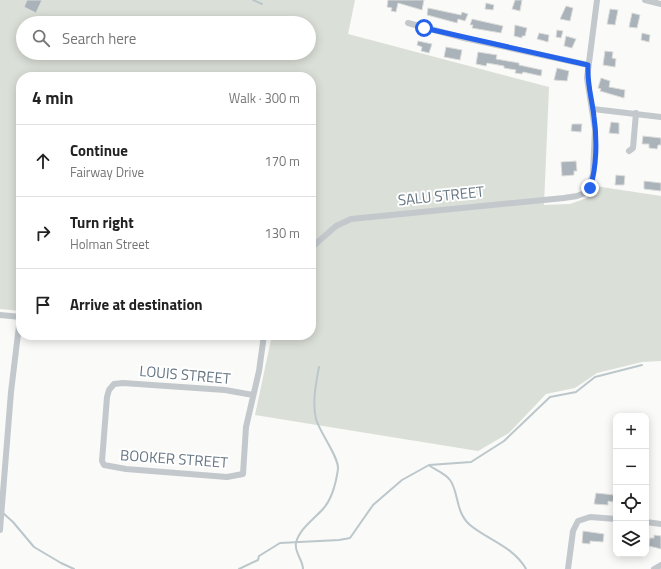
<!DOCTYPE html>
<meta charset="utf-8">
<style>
body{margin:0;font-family:"Titillium Web",sans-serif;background:#f2f2f2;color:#222}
.controls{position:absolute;right:12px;bottom:12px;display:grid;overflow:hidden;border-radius:8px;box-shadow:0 2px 10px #0003}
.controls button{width:36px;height:36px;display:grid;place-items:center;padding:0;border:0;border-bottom:1px solid #e0e0e0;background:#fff;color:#222;font:20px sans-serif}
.stop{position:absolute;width:12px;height:12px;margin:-9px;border:3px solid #2563eb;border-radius:50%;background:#fff}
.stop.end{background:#2563eb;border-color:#fff;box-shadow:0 1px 4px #0008}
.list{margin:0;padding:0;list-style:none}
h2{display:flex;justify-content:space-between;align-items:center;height:52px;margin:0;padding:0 16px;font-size:17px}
h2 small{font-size:13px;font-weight:400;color:#767676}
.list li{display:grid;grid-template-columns:26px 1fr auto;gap:12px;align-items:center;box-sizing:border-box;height:72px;padding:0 16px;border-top:1px solid #e0e0e0}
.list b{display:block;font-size:15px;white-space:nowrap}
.list p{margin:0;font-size:13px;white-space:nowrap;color:#767676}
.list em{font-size:13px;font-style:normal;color:#767676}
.icon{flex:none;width:22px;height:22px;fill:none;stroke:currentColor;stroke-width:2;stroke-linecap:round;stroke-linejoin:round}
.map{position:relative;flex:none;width:661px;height:569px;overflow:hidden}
.search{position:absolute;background:#fff;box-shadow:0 2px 10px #0003;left:16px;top:16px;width:300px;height:44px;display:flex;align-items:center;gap:10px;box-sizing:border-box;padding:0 14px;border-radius:22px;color:#767676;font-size:15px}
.panel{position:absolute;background:#fff;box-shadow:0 2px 10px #0003;left:16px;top:72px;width:300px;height:268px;border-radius:16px}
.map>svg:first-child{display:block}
.green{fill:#dadfd7;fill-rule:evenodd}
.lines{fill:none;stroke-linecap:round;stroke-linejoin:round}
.stream{stroke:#bbc7cb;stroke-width:2}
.building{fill:#aab3b9;stroke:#dcdcda}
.minor{stroke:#c3c8cc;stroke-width:6}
.route{stroke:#2563eb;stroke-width:5}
.labels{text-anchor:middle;stroke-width:4;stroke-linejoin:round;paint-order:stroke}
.street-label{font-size:15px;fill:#657683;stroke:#fff}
</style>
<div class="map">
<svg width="661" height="569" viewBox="0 0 661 569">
<rect width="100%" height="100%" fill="#fafaf8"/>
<path class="green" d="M 0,0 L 355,0 L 348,34 L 549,87 L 544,205 L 570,204 L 587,198 L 595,186 L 661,196 L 661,361 L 642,362 L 597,373 L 575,388 L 546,394 L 509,433 L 478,451 L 255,415 L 272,335 L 311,335 L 311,77 L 21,77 L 21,311 L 0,309 ZM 23,23 L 309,23 L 309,53 L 23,53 Z"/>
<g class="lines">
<path class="stream" d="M 253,0 L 262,4
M 430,466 C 436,470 446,474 450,480 C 459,492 455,512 470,525 C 488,540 514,547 526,569
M 3,513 L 13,522 L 34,547 L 61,563 L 74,569
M 239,569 L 258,560 L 259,556 L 280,543 L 339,540 L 350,538 L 373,505 L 402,480 L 429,465 L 471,462 L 504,441 L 550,397 L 576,392 L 595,377 L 642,365
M 303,569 C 303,560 294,552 296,543 C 299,529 314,519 323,509 C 332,499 336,483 338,469 C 339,457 320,433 316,419 C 312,403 316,383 319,367"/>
</g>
<path class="building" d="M 27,0 L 42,0 L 36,13 L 24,7 Z
M 388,0 L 424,0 L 422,10 L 398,3 L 396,12 L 391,11 L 392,8 L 387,7 Z
M 515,0 L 522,0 L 520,11 L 512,9 Z
M 486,3 L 494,5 L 493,10 L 485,9 Z
M 566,6 L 573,8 L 570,21 L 560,19 Z
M 428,8 L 461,15 L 462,12 L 468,14 L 465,21 L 458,19 L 457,23 L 427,15 Z
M 610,9 L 618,10 L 615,25 L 607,24 Z
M 632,13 L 640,15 L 637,28 L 629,27 Z
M 472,19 L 503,26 L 501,33 L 472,28 L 473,25 L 470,25 Z
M 515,25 L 527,28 L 525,36 L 522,36 L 522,38 L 514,36 Z
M 557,30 L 563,31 L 561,38 L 556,37 Z
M 539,33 L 549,35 L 548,42 L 537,39 Z
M 642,33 L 650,35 L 649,42 L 641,40 Z
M 566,36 L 576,39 L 572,48 L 564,46 Z
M 418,41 L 432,44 L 429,53 L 421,51 L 422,47 L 417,45 Z
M 446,47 L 462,50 L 460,60 L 444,57 Z
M 605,51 L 613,52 L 612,58 L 616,59 L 615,67 L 603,65 Z
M 478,52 L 497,55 L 496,59 L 519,63 L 519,65 L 542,70 L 541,76 L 523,72 L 522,74 L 515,73 L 516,70 L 504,68 L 504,66 L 487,63 L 486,66 L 476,64 Z
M 557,68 L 569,71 L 567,81 L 554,80 Z
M 601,78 L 610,81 L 609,87 L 625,90 L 624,98 L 600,91 L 601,89 L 598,88 Z
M 611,122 L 619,123 L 619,134 L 609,133 Z
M 572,124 L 582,124 L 581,132 L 571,131 Z
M 643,136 L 661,138 L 661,145 L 658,145 L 657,149 L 649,148 L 649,144 L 642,144 Z
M 576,161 L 577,171 L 574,171 L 574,175 L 562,176 L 561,162 Z
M 616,175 L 625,176 L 624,185 L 615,185 Z
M 644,181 L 661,183 L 661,191 L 644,189 Z
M 596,493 L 614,495 L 613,502 L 608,501 L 608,505 L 594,504 Z
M 583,531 L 604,534 L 603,542 L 590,541 L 590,544 L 582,543 Z
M 654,535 L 661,536 L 661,549 L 649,546 L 650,538 L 654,538 Z"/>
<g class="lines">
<path class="minor" d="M 645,0 L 661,4
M 408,23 L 464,38 L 588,65
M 593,109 L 661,117
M 629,151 L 633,148 L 636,113
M 311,248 L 336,226 L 351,219 L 564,198 L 577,196 L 587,192 L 593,174 L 595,129 L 587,78 L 597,0
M 0,315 L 21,317
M 253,395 L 225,390 L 123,383 L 114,384 L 109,390 L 107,397 L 102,461 L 104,465 L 126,469 L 227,477 L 243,474 L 246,427 L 259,371 L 264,335
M 646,522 L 661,524
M 0,530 L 11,392 L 20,317
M 568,569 L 573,531 L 578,521 L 590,517 L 616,519
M 654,569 L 661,565"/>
</g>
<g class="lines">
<path class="route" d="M 424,28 L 588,65 C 587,85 592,98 594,117 C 597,139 597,167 590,188"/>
</g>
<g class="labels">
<g class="street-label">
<text transform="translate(441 196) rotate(-6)" y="5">SALU STREET</text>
<text transform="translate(185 375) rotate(5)" y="5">LOUIS STREET</text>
<text transform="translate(174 459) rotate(4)" y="5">BOOKER STREET</text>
</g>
</g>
</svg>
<div class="controls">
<button>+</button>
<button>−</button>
<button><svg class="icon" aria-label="locate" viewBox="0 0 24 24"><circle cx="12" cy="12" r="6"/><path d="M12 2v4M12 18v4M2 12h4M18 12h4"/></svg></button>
<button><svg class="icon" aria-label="layers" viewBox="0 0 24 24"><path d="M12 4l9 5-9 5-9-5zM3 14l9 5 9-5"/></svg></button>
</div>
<div class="stop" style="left:424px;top:28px"></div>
<div class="stop end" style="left:590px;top:188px"></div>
<div class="search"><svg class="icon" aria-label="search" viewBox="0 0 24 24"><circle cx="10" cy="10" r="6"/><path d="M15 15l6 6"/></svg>Search here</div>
<section class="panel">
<h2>4 min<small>Walk · 300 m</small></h2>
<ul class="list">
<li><svg class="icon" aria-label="ahead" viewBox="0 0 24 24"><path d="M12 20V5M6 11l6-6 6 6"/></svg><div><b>Continue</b><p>Fairway Drive</p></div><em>170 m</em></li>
<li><svg class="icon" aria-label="right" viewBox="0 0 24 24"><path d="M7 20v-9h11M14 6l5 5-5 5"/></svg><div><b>Turn right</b><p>Holman Street</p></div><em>130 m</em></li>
<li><svg class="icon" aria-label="arrive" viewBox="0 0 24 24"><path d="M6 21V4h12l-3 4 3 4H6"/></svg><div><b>Arrive at destination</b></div></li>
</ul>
</section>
</div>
